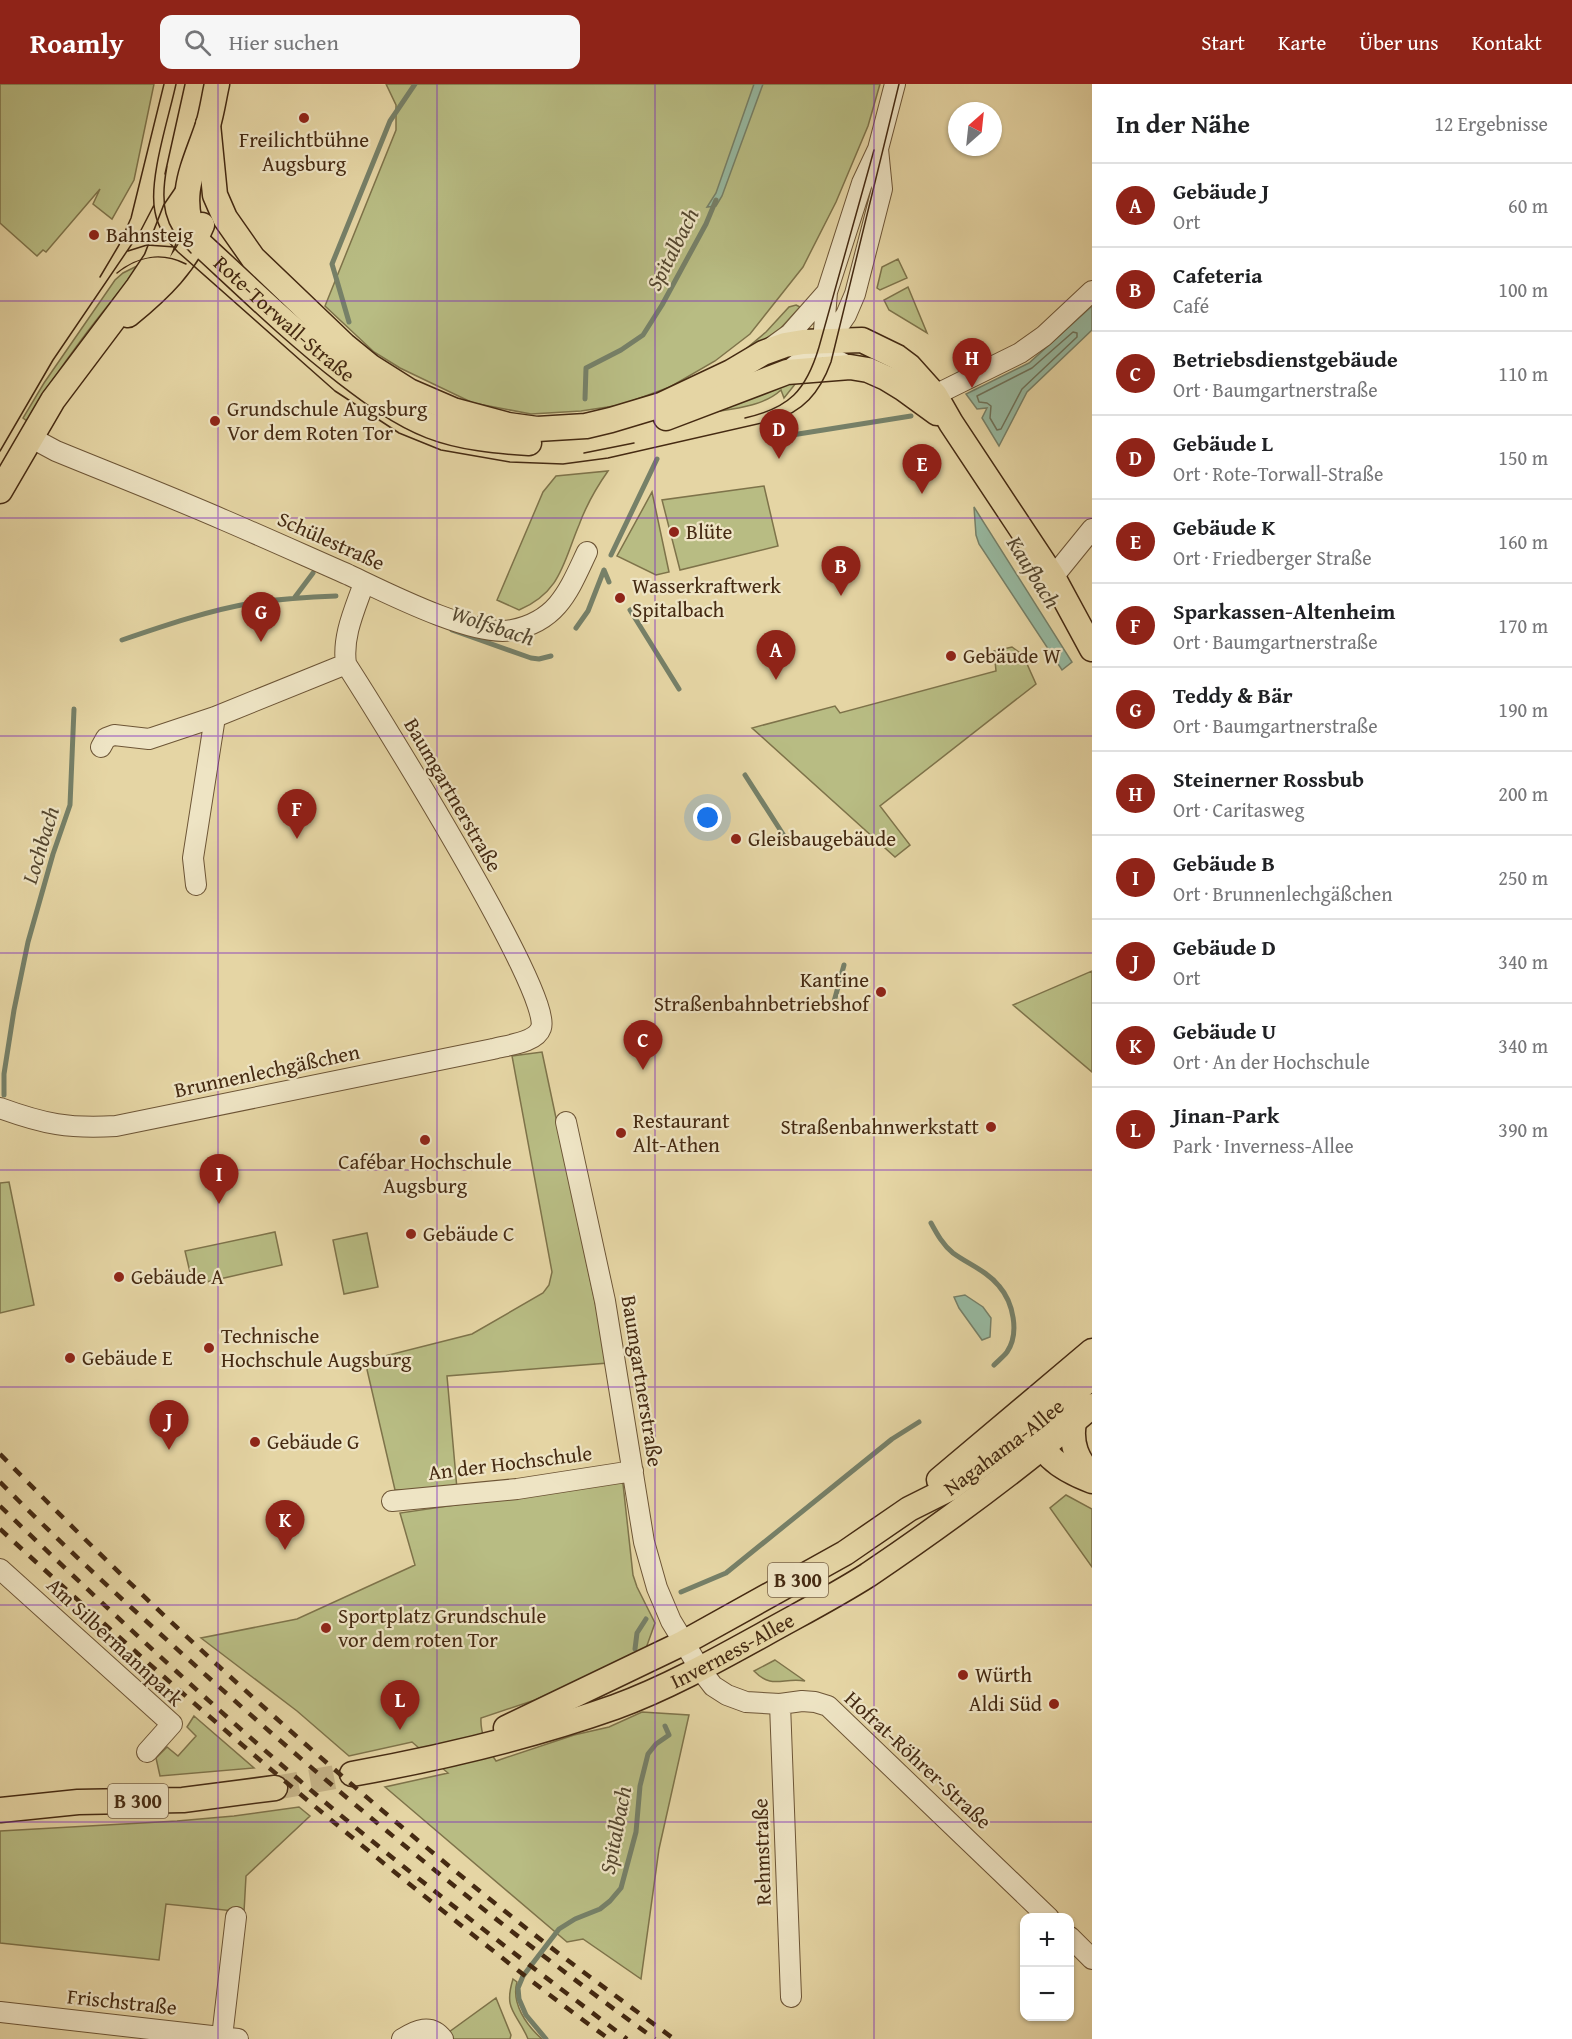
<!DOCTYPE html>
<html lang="de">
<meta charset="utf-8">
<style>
body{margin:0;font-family:"Gentium Book Plus",serif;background:#f6f6f6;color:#202124}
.controls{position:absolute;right:18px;bottom:18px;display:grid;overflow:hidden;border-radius:12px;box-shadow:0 2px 4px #0004}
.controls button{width:54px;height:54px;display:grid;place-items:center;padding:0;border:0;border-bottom:2px solid #e0e0e0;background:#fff;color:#202124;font:30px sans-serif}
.compass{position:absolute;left:948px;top:18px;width:54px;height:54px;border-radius:50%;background:#fff;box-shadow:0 2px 4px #0004;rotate:27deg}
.you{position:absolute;left:708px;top:734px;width:21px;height:21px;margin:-15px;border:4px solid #fff;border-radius:50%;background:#1a73e8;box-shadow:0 0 0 9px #1a73e833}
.badge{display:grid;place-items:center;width:39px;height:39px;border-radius:50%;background:#8f2418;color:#fff;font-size:20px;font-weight:700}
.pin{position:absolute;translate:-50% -50px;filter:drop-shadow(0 2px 3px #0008)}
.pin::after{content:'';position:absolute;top:32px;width:21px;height:18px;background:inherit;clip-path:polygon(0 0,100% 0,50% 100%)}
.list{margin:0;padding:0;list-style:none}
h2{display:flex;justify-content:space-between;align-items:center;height:78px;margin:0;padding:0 24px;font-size:26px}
h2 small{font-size:20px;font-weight:400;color:#757577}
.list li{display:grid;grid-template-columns:39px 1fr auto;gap:18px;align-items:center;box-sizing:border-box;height:84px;padding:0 24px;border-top:2px solid #e0e0e0}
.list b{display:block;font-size:22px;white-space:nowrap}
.list p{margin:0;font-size:20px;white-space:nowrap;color:#757577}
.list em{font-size:20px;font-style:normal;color:#757577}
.icon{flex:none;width:33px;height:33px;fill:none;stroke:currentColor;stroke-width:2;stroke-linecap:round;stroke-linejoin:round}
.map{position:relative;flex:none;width:1092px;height:1955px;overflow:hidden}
header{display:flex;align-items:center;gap:36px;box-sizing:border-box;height:84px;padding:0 30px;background:#8f2418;color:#fff}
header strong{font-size:28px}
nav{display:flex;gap:33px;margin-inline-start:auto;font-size:21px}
.search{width:420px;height:54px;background:#f6f6f6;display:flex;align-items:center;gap:15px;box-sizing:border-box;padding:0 21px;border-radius:12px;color:#757577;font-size:22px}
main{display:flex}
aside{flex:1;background:#fff}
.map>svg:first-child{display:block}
.green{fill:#b8bc83;stroke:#7e734a;stroke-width:1.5}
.water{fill:#97b9a1;stroke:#768068;stroke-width:1.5}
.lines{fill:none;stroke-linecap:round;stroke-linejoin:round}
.shore{stroke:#6e725a;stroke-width:1.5}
.stream{stroke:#768068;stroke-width:5}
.major-tunnel{stroke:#c5b387;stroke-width:24;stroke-dasharray:24 12;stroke-linecap:butt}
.minor-casing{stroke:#6d5536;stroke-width:22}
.major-casing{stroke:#452a12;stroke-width:27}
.minor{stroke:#eee4c4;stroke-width:20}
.major{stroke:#e5d5a4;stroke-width:24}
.tram{stroke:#452a12;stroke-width:1.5}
.rail{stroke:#452a12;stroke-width:4.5;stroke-dasharray:10 10;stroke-linecap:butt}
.grid{fill:none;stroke:#7b2cbf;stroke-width:1.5;stroke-opacity:0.55}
.poi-dot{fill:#8f2418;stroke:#eee4c4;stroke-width:2}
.labels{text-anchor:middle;stroke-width:4.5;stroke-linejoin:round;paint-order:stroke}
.shield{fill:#eee4c4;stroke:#786247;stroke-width:1.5}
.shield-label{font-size:20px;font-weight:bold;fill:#452a12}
.poi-label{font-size:21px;fill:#452a12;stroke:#eee4c4;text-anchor:start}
.street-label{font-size:21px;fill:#452a12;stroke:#eee4c4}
.water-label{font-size:22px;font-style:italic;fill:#55472f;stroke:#eee4c4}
</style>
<header>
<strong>Roamly</strong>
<div class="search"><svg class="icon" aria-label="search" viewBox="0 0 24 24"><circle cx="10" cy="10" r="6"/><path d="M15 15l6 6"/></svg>Hier suchen</div>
<nav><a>Start</a><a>Karte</a><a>Über uns</a><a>Kontakt</a></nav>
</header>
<main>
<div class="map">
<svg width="1092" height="1955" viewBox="0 0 1092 1955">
<rect width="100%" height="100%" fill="#e5d5a4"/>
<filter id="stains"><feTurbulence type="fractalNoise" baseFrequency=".00333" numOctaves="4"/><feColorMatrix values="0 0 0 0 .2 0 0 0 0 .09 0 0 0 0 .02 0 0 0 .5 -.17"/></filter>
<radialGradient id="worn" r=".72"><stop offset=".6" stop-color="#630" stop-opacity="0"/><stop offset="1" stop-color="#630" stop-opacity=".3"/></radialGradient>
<path class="green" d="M 0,0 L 154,0 L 134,96 L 112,135 L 93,120 L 100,105 L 46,168 L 43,166 L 37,172 L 0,139 Z
M 386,0 L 880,0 L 868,42 L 836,118 L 803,183 L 750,250 L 715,277 L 670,303 L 621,321 L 581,327 L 531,330 L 473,319 L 400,284 L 374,268 L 325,222 L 396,46 L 396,21 Z
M 898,175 L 907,194 L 880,206 L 877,204 L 882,183 Z
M 143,179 C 100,230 61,279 27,337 L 23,334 L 44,299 L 115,196 L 123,189 Z
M 908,203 L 927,249 L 889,226 L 884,216 Z
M 796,221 L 800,223 L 779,246 L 729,279 L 766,248 L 789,223 Z
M 800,294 L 784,314 L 781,306 C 763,323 731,325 707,329 Z
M 608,387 C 596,404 586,422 579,441 C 563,479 561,508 519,526 L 497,516 L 543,408 L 556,392 Z
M 764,402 L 778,462 L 680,486 L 662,416 Z
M 652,408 L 669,488 L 656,491 L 617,472 Z
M 1012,563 L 1023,571 L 1036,600 L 880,722 L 910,761 L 895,773 L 752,644 L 835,622 L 840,629 L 996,587 L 994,567 Z
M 1092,887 L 1092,988 L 1013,921 Z
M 542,968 L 608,1279 L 447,1292 L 457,1405 L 395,1406 L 365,1277 L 472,1250 L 543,1209 L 549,1201 L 552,1188 L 512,972 Z
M 9,1098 L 34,1221 L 0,1229 L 0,1099 Z
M 275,1148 L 282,1181 L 193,1201 L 185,1167 Z
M 367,1149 L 378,1203 L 344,1210 L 333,1156 Z
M 620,1397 L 623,1400 L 633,1491 L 637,1503 L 655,1539 L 645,1567 L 535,1616 L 481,1634 C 480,1650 487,1664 496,1677 L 574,1651 L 609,1643 L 642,1628 L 689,1631 L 659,1765 L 641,1895 L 583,1855 L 567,1858 L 385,1703 L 448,1689 L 412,1658 L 349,1672 L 297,1627 L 201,1554 L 297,1535 L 415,1481 L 400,1429 Z
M 1066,1411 L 1092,1425 L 1092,1483 L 1050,1424 Z
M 775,1576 L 805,1597 C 783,1593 772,1606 754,1587 Z
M 194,1632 L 254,1684 L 160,1692 L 156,1674 L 167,1663 L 178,1672 L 196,1652 L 187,1643 Z
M 299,1723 L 310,1732 L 246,1792 L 244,1828 L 166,1820 L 159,1876 L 0,1859 L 0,1747 L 177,1737 L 234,1732 Z
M 513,1895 L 517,1898 C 511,1919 526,1941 542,1955 L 528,1955 C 517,1928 503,1927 513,1895 Z
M 496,1914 L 511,1951 L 510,1955 L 451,1955 L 449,1948 Z"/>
<path class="water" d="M 754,0 L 763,0 L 722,112 L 716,122 L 707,123 L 716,109 Z
M 1092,222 L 1092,246 L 1027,308 L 999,362 L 982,334 L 987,324 L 977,325 L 966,310 L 1029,279 Z
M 974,423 L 1072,578 L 1062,586 L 979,460 L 976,451 Z
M 965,1211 L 983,1223 L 991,1234 L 990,1253 L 982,1256 L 959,1224 L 954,1213 Z"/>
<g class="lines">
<path class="shore" d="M 1073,248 L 1077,249 L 1077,253 L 1022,305 L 1001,345 L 997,346 L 990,334 L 991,322 L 987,319 L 979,318 L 977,312 L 1032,284 Z"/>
<path class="stream" d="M 349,238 L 332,180 L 390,37 L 415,0
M 585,315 L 586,284 L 621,266 L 643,251 L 662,221 L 706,140 L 716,116
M 792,351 L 911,332
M 611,471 L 657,375
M 604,486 L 609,498
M 295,513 L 313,489
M 630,526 L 679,605
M 576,544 L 588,527 L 604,486
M 452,546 L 531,574 L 539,575 L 551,572
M 122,556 C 163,542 210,526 252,519 C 280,515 308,513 336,512
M 745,691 L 788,758
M 832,925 L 844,881
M 4,1011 L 4,990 L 14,926 L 28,858 L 53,770 L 70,721 L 74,625
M 931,1139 C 937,1150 943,1161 953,1169 C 968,1180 987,1187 999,1202 C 1013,1218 1020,1249 1007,1268 C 1004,1272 998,1277 994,1281
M 681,1508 L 726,1489 L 892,1355 L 919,1338
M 635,1565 L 637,1549 L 646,1535
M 546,1955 L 526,1931 L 519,1915 L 518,1904 L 523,1892 L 559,1845 L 575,1835 L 600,1825 L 610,1817 L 621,1804 L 636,1748 L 640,1702 L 648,1670 L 656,1660 L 669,1651 L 665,1642"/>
<path class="major-tunnel" d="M 275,1704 L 352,1690"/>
<g class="minor-casing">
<path id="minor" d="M 772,263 L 790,250 L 827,208
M 850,283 L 836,276 L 833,272 L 824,246 L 827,208 L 862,99 L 878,65 L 895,0
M 787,288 L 828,257 L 846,231 L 855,210 L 882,105 L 878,65
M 935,311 L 1020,269 L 1044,252 L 1092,207
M 30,353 L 56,367 C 112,390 169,412 224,436 C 266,454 308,473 349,491 C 385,508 475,554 512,546 C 558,537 569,506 587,468
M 1053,493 L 1092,445
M 101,663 L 106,654 L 114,651 L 149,655 L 215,633 L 346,580
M 196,801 L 193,774 L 215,633
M 0,1024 C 44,1040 69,1045 116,1042 L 493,965 C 507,961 536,959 541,944 C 554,911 375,625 346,580 C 342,552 355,525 364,499
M 566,1038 L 605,1217 L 644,1458 L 657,1504 L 671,1537 L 700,1585 L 713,1602 L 727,1611 L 746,1618 L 780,1620 L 802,1617 L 815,1618 L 828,1622 L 1049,1834
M 392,1417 L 517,1405 L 633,1387
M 0,1485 L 172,1640 L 147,1668
M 780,1620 L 791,1913
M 1070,1853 L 1092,1875
M 0,1928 L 238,1955
M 222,1953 L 236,1833
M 402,1955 C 416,1946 431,1939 443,1955"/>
</g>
<g class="major-casing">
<g id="major">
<path id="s1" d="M 217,0 C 214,13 212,28 208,41 C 194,83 176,111 196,156 C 245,201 293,248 346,289 C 372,309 400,330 431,342 C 462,354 497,357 529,359"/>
<path d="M 208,40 L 215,111 L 225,134 L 253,174 L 344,261 L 371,283 L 409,307 L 453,326 L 508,341 L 537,345 L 586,342 L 611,336 L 661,321 L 731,288 L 763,269 L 785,261 L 803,258 L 862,256 L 897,273 L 909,282 L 935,311 L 951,339 L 1053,493 L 1092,565"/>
<path d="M 128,231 C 160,205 186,180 202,141"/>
<path d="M 666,334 L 787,288 L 850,283 L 868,286 L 886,294 L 904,305 L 937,329"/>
<path d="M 0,407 L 53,316 L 138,203 L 156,176 L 175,127 L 186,111"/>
<path d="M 1074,1338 C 1070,1360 1077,1376 1092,1392"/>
<path d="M 1038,1349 C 1040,1374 1071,1389 1092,1397"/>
<path d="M 939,1396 L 1092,1267"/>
<path id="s2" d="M 506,1644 L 683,1559 L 845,1469 L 909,1425 L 949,1405 L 1039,1338 L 1092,1293"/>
<path id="s3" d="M 352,1690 C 441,1674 530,1653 615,1623 C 667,1604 717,1576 766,1549 C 800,1530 835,1512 868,1491 C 945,1439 1021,1383 1092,1322"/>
<path d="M 0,1726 L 78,1718 L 183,1716 L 275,1704"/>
</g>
</g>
<use href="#minor" class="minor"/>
<use href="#major" class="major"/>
<path class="tram" d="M 176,0 C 169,33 148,96 155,128 C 158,144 167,157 178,168 L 335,307 L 399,349 L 441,366 L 510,378 L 563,380 L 608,374 L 771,337 C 803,329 820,308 831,278 L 899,0
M 167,82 C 160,119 163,142 191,169
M 165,90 L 185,0
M 128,167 L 147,161 L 175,163
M 117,189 C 138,172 162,168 186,180
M 100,193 L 119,161 L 131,134 L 164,0
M 745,334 C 789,324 806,307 819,263 L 874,66
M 0,367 L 53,276 L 140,148 L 154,121
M 584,369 L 634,359"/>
<path class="rail" d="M 0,1370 C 161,1535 331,1689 511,1832 C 564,1875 619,1914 674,1955
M 0,1398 C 67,1466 138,1530 208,1593 C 351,1721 499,1842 655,1955
M 0,1422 C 106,1524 214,1624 326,1719 C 424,1801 525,1878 627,1955
M 0,1445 C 140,1574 284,1700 433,1819 C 491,1865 549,1912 609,1955"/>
</g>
<path class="grid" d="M 218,0 L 218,1955M 437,0 L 437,1955M 655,0 L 655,1955M 874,0 L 874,1955M 0,217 L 1092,217M 0,434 L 1092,434M 0,652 L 1092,652M 0,869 L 1092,869M 0,1086 L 1092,1086M 0,1303 L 1092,1303M 0,1521 L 1092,1521M 0,1738 L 1092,1738"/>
<g class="poi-dot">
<circle cx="304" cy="34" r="6"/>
<circle cx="94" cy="151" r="6"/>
<circle cx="215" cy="337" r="6"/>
<circle cx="674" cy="448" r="6"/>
<circle cx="620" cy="514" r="6"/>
<circle cx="951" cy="572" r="6"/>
<circle cx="736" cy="755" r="6"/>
<circle cx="881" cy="908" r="6"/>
<circle cx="991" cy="1043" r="6"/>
<circle cx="621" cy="1049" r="6"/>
<circle cx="425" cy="1056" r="6"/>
<circle cx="411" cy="1150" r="6"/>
<circle cx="119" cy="1193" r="6"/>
<circle cx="209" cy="1264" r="6"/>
<circle cx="70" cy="1274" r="6"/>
<circle cx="255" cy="1358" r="6"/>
<circle cx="326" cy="1544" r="6"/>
<circle cx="963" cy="1591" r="6"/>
<circle cx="1054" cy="1620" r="6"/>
</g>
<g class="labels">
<g class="shield">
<rect x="768" y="1479" width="60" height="34" rx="4.5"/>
<rect x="108" y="1700" width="60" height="34" rx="4.5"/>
</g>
<g class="shield-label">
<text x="798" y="1503">B 300</text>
<text x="138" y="1724">B 300</text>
</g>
<g class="poi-label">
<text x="304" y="63" text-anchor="middle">Freilichtbühne<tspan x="304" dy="24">Augsburg</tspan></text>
<text x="106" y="158">Bahnsteig</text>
<text x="227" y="332">Grundschule Augsburg<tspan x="227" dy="24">Vor dem Roten Tor</tspan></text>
<text x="686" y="455">Blüte</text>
<text x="632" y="509">Wasserkraftwerk<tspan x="632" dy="24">Spitalbach</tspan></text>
<text x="963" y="579">Gebäude W</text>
<text x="748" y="762">Gleisbaugebäude</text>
<text x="869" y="903" text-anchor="end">Kantine<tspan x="869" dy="24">Straßenbahnbetriebshof</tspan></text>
<text x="633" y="1044">Restaurant<tspan x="633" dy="24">Alt-Athen</tspan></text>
<text x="979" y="1050" text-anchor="end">Straßenbahnwerkstatt</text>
<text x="425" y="1085" text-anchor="middle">Cafébar Hochschule<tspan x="425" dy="24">Augsburg</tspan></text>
<text x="423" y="1157">Gebäude C</text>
<text x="131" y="1200">Gebäude A</text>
<text x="221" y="1259">Technische<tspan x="221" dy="24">Hochschule Augsburg</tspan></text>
<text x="82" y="1281">Gebäude E</text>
<text x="267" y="1365">Gebäude G</text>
<text x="338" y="1539">Sportplatz Grundschule<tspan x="338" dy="24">vor dem roten Tor</tspan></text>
<text x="975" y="1598">Würth</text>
<text x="1042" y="1627" text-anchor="end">Aldi Süd</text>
</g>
<g class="street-label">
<text dy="7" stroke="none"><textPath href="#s1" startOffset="280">Rote-Torwall-Straße</textPath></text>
<text transform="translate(331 457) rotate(24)" y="7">Schülestraße</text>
<text transform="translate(453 711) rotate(60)" y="7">Baumgartnerstraße</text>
<text transform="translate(267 987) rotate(-12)" y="7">Brunnenlechgäßchen</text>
<text transform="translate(642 1297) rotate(81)" y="7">Baumgartnerstraße</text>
<text dy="7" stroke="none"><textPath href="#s2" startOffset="573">Nagahama-Allee</textPath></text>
<text transform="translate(510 1379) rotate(-7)" y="7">An der Hochschule</text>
<text transform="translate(115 1558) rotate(43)" y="7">Am Silbermannpark</text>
<text dy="7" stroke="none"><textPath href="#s3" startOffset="402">Inverness-Allee</textPath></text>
<text transform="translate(918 1676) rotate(43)" y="7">Hofrat-Röhrer-Straße</text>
<text transform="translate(762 1768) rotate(-92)" y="7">Rehmstraße</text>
<text transform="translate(122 1918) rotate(6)" y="7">Frischstraße</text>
</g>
<g class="water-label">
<text transform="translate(672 165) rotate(-63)" y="8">Spitalbach</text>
<text transform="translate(1034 488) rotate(58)" y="8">Kaufbach</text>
<text transform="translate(493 541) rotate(18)" y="8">Wolfsbach</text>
<text transform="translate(40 761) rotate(-73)" y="8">Lochbach</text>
<text transform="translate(615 1746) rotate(-79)" y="8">Spitalbach</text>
</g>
</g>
<rect width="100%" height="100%" filter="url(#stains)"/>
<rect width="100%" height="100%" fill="url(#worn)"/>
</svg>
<div class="controls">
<button>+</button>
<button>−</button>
</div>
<svg class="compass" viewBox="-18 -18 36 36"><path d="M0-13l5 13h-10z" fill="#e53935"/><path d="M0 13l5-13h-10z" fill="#757577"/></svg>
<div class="you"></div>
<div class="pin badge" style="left:776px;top:596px">A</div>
<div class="pin badge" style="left:841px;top:512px">B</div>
<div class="pin badge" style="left:643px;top:986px">C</div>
<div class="pin badge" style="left:779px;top:375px">D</div>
<div class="pin badge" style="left:922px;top:410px">E</div>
<div class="pin badge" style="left:297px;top:755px">F</div>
<div class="pin badge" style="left:261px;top:558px">G</div>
<div class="pin badge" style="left:972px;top:304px">H</div>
<div class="pin badge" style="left:219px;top:1120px">I</div>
<div class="pin badge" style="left:169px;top:1366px">J</div>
<div class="pin badge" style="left:285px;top:1466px">K</div>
<div class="pin badge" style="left:400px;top:1646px">L</div>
</div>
<aside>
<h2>In der Nähe<small>12 Ergebnisse</small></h2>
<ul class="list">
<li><span class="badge">A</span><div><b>Gebäude J</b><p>Ort</p></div><em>60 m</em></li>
<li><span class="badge">B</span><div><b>Cafeteria</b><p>Café</p></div><em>100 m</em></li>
<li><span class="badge">C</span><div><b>Betriebsdienstgebäude</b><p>Ort · Baumgartnerstraße</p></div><em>110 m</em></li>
<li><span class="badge">D</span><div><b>Gebäude L</b><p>Ort · Rote-Torwall-Straße</p></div><em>150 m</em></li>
<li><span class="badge">E</span><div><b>Gebäude K</b><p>Ort · Friedberger Straße</p></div><em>160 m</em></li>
<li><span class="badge">F</span><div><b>Sparkassen-Altenheim</b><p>Ort · Baumgartnerstraße</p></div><em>170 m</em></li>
<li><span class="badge">G</span><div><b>Teddy &amp; Bär</b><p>Ort · Baumgartnerstraße</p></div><em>190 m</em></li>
<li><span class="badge">H</span><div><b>Steinerner Rossbub</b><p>Ort · Caritasweg</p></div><em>200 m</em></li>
<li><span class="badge">I</span><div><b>Gebäude B</b><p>Ort · Brunnenlechgäßchen</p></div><em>250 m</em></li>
<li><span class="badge">J</span><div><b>Gebäude D</b><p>Ort</p></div><em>340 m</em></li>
<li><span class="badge">K</span><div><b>Gebäude U</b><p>Ort · An der Hochschule</p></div><em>340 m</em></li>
<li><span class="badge">L</span><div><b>Jinan-Park</b><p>Park · Inverness-Allee</p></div><em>390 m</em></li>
</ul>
</aside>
</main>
